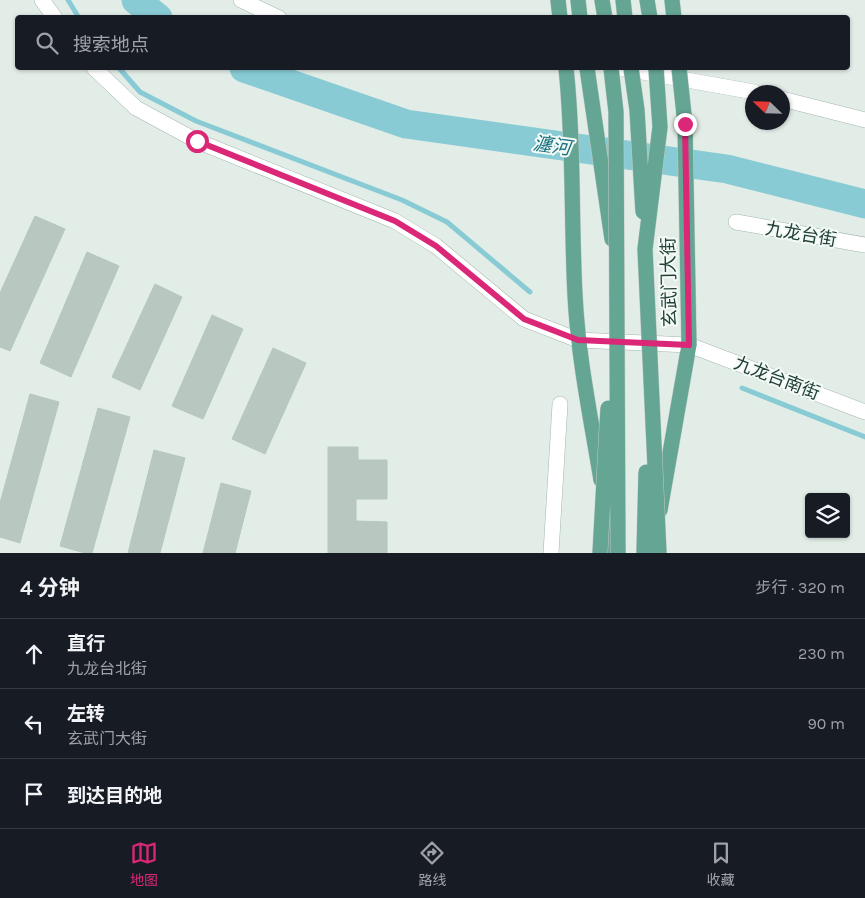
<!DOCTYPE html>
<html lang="zh">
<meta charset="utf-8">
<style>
body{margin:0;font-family:Karla,"Noto Sans SC",sans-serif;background:#242831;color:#f1f3f6}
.controls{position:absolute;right:15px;bottom:15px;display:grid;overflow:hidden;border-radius:5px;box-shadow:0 1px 4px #0004}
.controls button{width:45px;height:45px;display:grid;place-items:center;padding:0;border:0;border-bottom:1px solid #363941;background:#171b24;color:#f1f3f6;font:25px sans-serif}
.compass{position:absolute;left:745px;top:85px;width:45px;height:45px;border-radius:50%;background:#171b24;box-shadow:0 1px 4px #0004;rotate:293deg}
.stop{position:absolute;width:15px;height:15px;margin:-11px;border:4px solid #db2777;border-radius:50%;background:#fff}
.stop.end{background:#db2777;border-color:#fff;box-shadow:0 1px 5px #0008}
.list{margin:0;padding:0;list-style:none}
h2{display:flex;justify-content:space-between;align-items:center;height:65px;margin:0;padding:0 20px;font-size:21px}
h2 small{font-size:16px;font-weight:400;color:#9ea1a6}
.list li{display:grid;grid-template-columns:32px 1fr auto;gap:15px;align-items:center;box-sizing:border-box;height:70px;padding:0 20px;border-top:1px solid #363941}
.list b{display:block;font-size:19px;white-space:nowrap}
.list p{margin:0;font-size:16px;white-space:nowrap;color:#9ea1a6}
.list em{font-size:16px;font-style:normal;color:#9ea1a6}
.icon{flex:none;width:28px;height:28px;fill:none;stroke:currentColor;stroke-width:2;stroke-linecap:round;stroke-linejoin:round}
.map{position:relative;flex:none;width:865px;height:553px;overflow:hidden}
.search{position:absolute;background:#171b24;box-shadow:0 1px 4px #0004;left:15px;right:15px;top:15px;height:55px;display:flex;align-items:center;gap:12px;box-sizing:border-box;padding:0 18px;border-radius:5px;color:#9ea1a6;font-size:19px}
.sheet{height:275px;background:#171b24}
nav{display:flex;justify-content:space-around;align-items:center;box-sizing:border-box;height:70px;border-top:1px solid #363941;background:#171b24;font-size:14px;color:#9ea1a6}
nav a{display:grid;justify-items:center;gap:2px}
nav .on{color:#db2777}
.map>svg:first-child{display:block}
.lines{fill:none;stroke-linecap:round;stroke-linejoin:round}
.stream{stroke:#88cbd5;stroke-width:5}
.river{stroke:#88cbd5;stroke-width:29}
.building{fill:#b8c8c1;stroke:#b5c7bf}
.minor-casing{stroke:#a5b6af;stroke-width:16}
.major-casing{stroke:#c1cac7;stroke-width:16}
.minor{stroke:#fff;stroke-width:15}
.major{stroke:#65a593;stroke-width:15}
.major-bridge-casing{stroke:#c1cac7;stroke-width:16;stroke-linecap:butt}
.major-bridge{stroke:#65a593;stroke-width:15}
.route{stroke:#db2777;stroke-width:6}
.labels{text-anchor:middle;stroke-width:4;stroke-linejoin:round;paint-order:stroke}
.street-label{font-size:18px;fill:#214037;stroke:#f3faf6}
.water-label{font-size:19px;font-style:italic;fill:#18707f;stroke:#f3faf6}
</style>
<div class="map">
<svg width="865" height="553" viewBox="0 0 865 553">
<rect width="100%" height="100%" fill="#e3ede8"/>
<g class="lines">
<path class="stream" d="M 68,0 L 79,18
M 119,68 L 140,92 L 196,121 L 402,200 L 447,222 L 530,292
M 742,388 L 865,437"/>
<path class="river" d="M 136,0 L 158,18
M 244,68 L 406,124 L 727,169 L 865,204"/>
</g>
<path class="building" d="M 35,216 L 65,229 L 10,351 L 0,347 L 0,293 Z
M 87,252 L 119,266 L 71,377 L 40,363 Z
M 155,284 L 182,297 L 140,390 L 112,377 Z
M 212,315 L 243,329 L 203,419 L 172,406 Z
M 273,348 L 306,363 L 265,454 L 232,439 Z
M 30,394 L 59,402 L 20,543 L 0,537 L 0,503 Z
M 98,408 L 130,417 L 92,553 L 85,553 L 60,546 Z
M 328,447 L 358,447 L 358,460 L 387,460 L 387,499 L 356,499 L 356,521 L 387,522 L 387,553 L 328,553 Z
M 154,450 L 185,458 L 160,553 L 128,553 Z
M 221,483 L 251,491 L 235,553 L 203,553 Z"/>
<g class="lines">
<g class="minor-casing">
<path id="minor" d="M 42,0 L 55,18
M 241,0 L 279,18
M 94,68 L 136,108 L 197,141 L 395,221 L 436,246 L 524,319 L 578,340 L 689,345 L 865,412
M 620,68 L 754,92
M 782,99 L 865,120
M 736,222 L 865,245
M 551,553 L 560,404"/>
</g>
<g class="major-casing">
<path id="major" d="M 558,0 L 560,18
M 578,0 L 580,18
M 602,0 L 605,18
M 623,0 L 625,18
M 647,0 L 650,18
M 672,0 L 674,18
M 566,68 C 574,143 571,219 575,295 C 578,357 591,419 601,480
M 587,68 L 612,239
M 606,510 L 612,553
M 660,510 L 689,345"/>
</g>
<use href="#minor" class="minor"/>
<use href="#major" class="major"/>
<g class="major-bridge-casing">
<path id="major-bridge" d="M 611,68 L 616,112 L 618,553
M 631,68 L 637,110 L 643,212
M 656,68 L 660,127 L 645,249 L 659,553
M 679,68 L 685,124 L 689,345
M 600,553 L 608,408
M 644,553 L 646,472"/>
</g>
<use href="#major-bridge" class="major-bridge"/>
</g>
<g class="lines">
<path class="route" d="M 197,141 L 395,221 L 436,246 L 524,319 L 578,340 L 689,345 L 685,124"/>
</g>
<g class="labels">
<g class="street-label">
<text transform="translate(801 234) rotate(10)" y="6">九龙台街</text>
<text transform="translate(669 282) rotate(-91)" y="6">玄武门大街</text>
<text transform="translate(777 378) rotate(21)" y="6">九龙台南街</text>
</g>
<g class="water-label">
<text transform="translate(552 145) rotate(8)" y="7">瀍河</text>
</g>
</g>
</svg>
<div class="controls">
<button><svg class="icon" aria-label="layers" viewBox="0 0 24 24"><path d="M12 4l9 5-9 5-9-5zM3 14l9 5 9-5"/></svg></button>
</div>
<svg class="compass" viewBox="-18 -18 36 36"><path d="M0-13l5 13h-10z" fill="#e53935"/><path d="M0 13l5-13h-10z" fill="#9ea1a6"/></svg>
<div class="stop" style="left:197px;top:141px"></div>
<div class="stop end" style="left:685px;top:124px"></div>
<div class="search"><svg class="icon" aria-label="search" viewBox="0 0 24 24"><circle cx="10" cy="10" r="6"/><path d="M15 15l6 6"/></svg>搜索地点</div>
</div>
<section class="sheet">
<h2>4 分钟<small>步行 · 320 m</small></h2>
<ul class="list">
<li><svg class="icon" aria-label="ahead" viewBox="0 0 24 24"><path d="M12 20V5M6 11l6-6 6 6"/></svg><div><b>直行</b><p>九龙台北街</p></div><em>230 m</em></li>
<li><svg class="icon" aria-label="left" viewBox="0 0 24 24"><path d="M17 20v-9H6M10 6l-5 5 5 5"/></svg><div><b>左转</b><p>玄武门大街</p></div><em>90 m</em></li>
<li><svg class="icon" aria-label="arrive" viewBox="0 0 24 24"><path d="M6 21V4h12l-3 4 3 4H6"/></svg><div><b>到达目的地</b></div></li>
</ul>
</section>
<nav>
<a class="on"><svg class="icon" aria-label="map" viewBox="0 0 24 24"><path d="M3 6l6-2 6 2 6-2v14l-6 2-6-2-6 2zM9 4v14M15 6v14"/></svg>地图</a>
<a><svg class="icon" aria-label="directions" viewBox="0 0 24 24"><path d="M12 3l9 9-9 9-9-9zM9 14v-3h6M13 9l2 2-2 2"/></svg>路线</a>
<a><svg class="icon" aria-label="saved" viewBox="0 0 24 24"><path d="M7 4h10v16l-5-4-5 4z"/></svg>收藏</a>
</nav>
